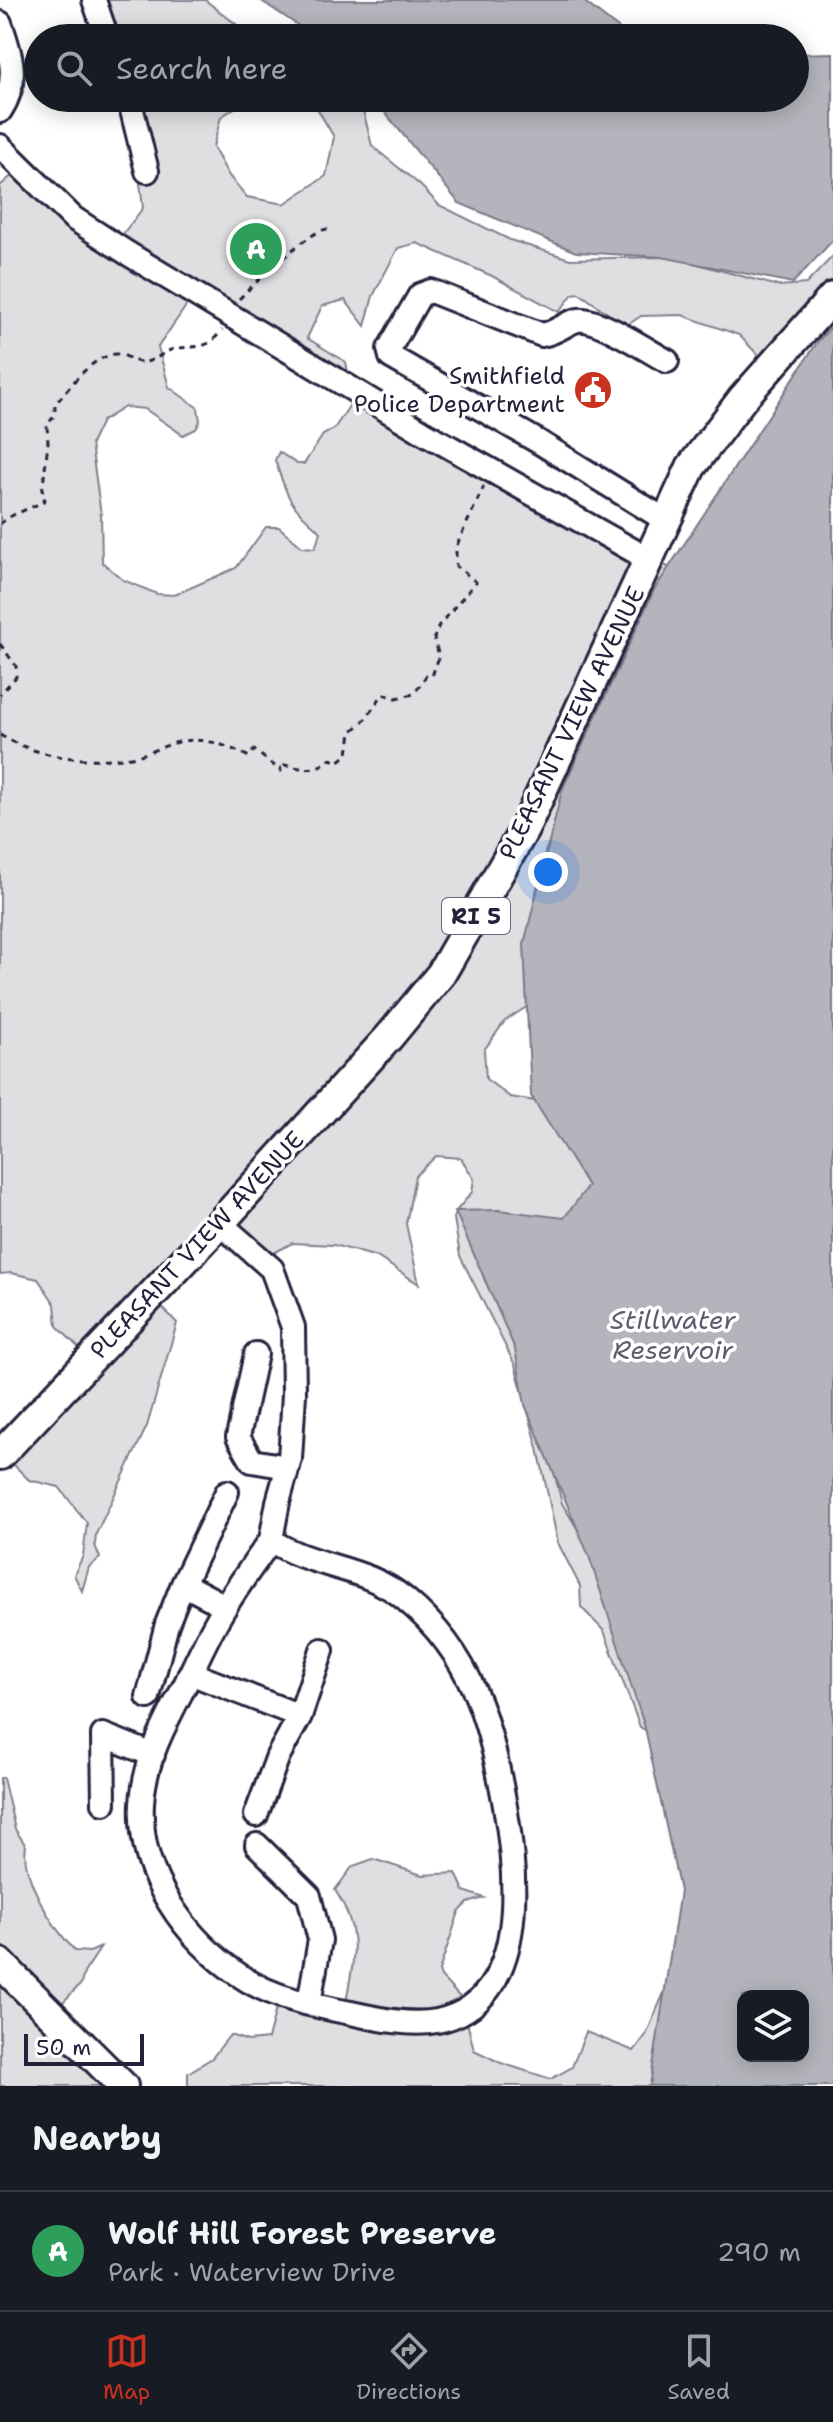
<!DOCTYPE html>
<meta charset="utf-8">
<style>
body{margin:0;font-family:"Shantell Sans",sans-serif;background:#242831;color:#f1f3f6}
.controls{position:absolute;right:24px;bottom:24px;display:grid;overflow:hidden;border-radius:16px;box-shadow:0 4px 20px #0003}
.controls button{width:72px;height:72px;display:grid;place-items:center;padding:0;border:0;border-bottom:2px solid #363941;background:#171b24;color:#f1f3f6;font:40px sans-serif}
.scale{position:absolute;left:24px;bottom:20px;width:120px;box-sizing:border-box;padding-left:8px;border:4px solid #22223b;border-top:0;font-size:22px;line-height:28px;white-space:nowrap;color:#22223b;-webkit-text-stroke:6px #fff;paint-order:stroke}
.you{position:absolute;left:548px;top:872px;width:28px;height:28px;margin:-20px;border:6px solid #fff;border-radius:50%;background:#1a73e8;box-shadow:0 0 0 12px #1a73e833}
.badge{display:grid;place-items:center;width:52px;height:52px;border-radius:50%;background:#c8321e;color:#fff;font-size:26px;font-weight:700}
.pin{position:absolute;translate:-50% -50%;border:4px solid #fff;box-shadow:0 2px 8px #0006}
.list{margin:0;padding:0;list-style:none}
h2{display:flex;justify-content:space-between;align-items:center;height:104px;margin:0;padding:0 32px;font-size:34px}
h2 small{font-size:26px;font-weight:400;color:#9ea1a6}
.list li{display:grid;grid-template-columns:52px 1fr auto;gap:24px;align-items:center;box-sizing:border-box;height:120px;padding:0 32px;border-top:2px solid #363941}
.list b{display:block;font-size:30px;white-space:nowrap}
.list p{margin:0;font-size:26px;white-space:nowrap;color:#9ea1a6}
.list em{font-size:26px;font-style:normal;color:#9ea1a6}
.icon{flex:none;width:44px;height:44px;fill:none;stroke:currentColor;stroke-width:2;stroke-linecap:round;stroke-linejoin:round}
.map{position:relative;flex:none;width:833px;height:2086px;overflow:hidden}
.search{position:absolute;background:#171b24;box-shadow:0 4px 20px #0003;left:24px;right:24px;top:24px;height:88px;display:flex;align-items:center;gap:20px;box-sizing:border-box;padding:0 28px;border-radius:44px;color:#9ea1a6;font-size:30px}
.sheet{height:224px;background:#171b24}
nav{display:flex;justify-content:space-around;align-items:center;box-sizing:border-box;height:112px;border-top:2px solid #363941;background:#171b24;font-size:22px;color:#9ea1a6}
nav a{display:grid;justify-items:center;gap:4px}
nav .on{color:#c8321e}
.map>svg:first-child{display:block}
.green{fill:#dfdfe2;stroke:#80808e;stroke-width:2;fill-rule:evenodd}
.water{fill:#b4b4bc;stroke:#7a7a88;stroke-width:2;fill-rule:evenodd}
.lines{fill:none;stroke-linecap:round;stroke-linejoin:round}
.minor-casing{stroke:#22223b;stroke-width:28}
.major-casing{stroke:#22223b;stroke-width:34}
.path{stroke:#22223b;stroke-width:3;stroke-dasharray:6 6;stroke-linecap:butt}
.minor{stroke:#fff;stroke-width:22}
.major{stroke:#fff;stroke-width:28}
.labels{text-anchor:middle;stroke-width:7;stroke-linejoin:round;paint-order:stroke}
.shield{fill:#fff;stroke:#646476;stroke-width:2}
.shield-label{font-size:22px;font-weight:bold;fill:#22223b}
.poi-label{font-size:24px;fill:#22223b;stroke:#fff;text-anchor:end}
.street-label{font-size:24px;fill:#22223b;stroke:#fff}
.water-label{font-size:26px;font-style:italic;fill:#5c5c6f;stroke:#fff}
</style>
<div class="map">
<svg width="833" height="2086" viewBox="0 0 833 2086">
<rect width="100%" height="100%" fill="#fff"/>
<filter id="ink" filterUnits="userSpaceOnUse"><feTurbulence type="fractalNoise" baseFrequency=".0125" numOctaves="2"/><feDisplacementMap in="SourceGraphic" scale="16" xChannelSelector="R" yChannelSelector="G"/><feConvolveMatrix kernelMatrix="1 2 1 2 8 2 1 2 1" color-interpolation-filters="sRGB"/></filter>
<g filter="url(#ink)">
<path class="green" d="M 93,0 L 205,0 L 245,31 L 267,36 L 297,28 L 314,38 L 107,38 Z
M 128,98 L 249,98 L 221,117 L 213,147 L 229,176 L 247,197 L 284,204 L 326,176 L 334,137 L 311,98 L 360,98 L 372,146 L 420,185 L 439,205 L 510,240 L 570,259 L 660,257 L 679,259 L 778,286 L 806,284 L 833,256 L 833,292 L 763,360 L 739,335 L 682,315 L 641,316 L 617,332 L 606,312 L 579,293 L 573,294 L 559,312 L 492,276 L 417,243 L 398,248 L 373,296 L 365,326 L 345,300 L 322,306 L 307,338 L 346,362 L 351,387 L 193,296 L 158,347 L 169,387 L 198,408 L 200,421 L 196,429 L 183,435 L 145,409 L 125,407 L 102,421 L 91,444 L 101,515 L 102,562 L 123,580 L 157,594 L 174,595 L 236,568 L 266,527 L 279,527 L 302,547 L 315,548 L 321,532 C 290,507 287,497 275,460 L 279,452 L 297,464 L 304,464 L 323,435 L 334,429 L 357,394 L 647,558 L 671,568 L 546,849 C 530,900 531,953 528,1006 L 505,1021 L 484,1050 L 486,1079 L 510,1097 L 548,1103 L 603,1182 L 570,1218 L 480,1241 L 484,1279 L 525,1358 L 562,1503 L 580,1533 L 606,1556 L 654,1735 L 640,1727 L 604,1631 L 581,1607 L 580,1586 L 558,1543 L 538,1448 L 515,1365 L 460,1256 L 454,1218 L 457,1210 L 472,1192 L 474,1179 L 461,1158 L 436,1156 L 415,1176 L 406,1224 L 419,1284 L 377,1257 L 334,1245 L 292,1243 L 263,1259 L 221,1216 L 152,1296 L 177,1323 L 147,1426 L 96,1534 L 95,1545 L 100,1558 L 89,1567 L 82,1591 L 74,1575 L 83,1556 L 87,1523 L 59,1487 L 29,1480 L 0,1451 L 81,1350 L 57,1326 L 55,1304 L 38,1279 L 11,1273 L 0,1274 L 0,186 L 18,170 L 114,245 L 143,208 L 140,183 L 146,172 Z
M 0,1778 L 3,1778 L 15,1829 L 26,1846 C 20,1876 54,1929 75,1951 L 90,1952 L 101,1947 L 84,1973 L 81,1984 L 53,2012 L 121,2086 L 0,2086 Z
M 373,1859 L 422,1875 L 456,1873 L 464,1891 L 484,1898 L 468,1903 L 459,1912 L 439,1971 L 441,1977 L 469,2007 L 465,2014 L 474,2050 L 501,2063 L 551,2079 L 572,2067 L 586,2032 L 634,2051 L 646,2035 L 666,1988 L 800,1944 L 833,2086 L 188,2086 L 188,2073 L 212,2058 L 230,2035 L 248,2041 L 268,2039 L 279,1997 L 344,2013 C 352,1963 365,1935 335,1890 L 353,1866 ZM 743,1996 L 803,1996 L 803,2056 L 743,2056 Z"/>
<path class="water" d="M 260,0 L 582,0 L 631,38 L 317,38 Z
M 833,53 L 833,240 L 793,283 L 662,257 L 576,252 L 459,203 L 373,98 L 795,98 L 795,54 Z
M 833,325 L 833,2086 L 650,2086 L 680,1891 L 645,1728 L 589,1556 L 525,1405 L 515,1349 L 455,1211 L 499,1210 L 564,1218 L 588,1186 L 531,1096 L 524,944 L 562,790 L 654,590 L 818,341 ZM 803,1996 L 803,2056 L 743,2056 L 743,1996 Z"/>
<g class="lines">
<g class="minor-casing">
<path id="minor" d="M 94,0 L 107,38
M 0,23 C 11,54 20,81 0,111
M 129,98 L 147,171
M 0,146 L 73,218 L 127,253 L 423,432 L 650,560
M 667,361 C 648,351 597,317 578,320 C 567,322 559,332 542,335 L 431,291 L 420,295 L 389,349 L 391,357 L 539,442 L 667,521
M 220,1223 L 272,1269 L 293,1327 L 294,1394 L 290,1459 L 278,1502 L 271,1540
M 256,1354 L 238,1437 L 252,1461 L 288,1467
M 271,1540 C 310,1568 365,1565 405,1599 C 474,1656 490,1723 505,1806 C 517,1875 530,2002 437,2021 C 411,2026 377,2019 351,2013 C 315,2006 273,1998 242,1977 C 185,1939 138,1874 142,1804 C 144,1761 166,1722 185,1685 C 198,1658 209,1632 225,1607 C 239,1584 255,1562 271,1540 Z
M 225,1606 L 183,1584 L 227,1492
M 190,1673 L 300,1716 L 278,1756 L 256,1815
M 148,1697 L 167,1624 L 183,1584
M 300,1716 L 322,1650
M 104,1803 L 103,1735 L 153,1755
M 257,1845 L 309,1896 L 320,1940 L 309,2003"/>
</g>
<g class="major-casing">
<path id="major" d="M 0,1455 L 220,1223 L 389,1037 L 441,974 L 525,828 L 691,467 L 743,398 L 833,297
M 0,1963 L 123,2086"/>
</g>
<path class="path" d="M 239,299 C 254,284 310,229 328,229
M 0,524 C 13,512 30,510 45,500 L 42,494 L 48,443 L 47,425 L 55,415 L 55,404 C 71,387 85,363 110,355 C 122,351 127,359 139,362 C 151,364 162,353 173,349 C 184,346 197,349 209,343 C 214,340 218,335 222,330
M 0,644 L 16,666 L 16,677 L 0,694
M 0,735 C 39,758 86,763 131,757 C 150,754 167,743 184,741 C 207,737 230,747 249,757 L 254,750 L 281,771 L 280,764 C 301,768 313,774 330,759 L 338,762 L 348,754 L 351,732 L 363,722 L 383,694 L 396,698 L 414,694 L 426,676 L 432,676 L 439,657 L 434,638 L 439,625 L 476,582 L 456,566 L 456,547 L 484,486"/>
<use href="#minor" class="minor"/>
<use href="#major" class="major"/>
</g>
</g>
<defs>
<g id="civic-disc" transform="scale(2)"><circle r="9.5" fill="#c8321e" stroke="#fff"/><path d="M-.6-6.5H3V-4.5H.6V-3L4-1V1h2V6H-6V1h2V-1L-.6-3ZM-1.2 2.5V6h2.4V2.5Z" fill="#fff"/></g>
</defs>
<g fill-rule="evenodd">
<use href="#civic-disc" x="593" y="390"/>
</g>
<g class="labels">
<rect class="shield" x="442" y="898" width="68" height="36" rx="6"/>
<g class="shield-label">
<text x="476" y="924">RI 5</text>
</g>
<g class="poi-label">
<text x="565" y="384">Smithfield<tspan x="565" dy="28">Police Department</tspan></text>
</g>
<g class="street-label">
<text transform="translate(572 723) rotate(-64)" y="8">PLEASANT VIEW AVENUE</text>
<text transform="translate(197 1245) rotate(-47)" y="8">PLEASANT VIEW AVENUE</text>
</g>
<g class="water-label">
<text x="673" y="1329">Stillwater<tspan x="673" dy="30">Reservoir</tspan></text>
</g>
</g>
</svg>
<div class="controls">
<button><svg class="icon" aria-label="layers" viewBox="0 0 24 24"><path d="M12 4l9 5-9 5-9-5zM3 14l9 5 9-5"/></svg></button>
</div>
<div class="scale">50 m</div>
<div class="you"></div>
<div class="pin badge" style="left:256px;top:249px;background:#2e9e5b">A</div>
<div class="search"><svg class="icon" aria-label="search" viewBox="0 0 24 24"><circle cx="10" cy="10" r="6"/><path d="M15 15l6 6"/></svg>Search here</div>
</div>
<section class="sheet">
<h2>Nearby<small></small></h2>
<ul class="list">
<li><span class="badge" style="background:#2e9e5b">A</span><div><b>Wolf Hill Forest Preserve</b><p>Park · Waterview Drive</p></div><em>290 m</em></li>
</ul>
</section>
<nav>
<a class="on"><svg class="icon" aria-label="map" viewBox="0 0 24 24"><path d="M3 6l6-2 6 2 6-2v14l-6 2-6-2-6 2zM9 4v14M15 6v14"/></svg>Map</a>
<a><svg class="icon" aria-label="directions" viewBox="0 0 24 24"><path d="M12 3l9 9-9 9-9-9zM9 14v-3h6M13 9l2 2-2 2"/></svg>Directions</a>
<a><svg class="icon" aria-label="saved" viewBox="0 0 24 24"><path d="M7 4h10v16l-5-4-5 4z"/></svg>Saved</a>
</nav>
